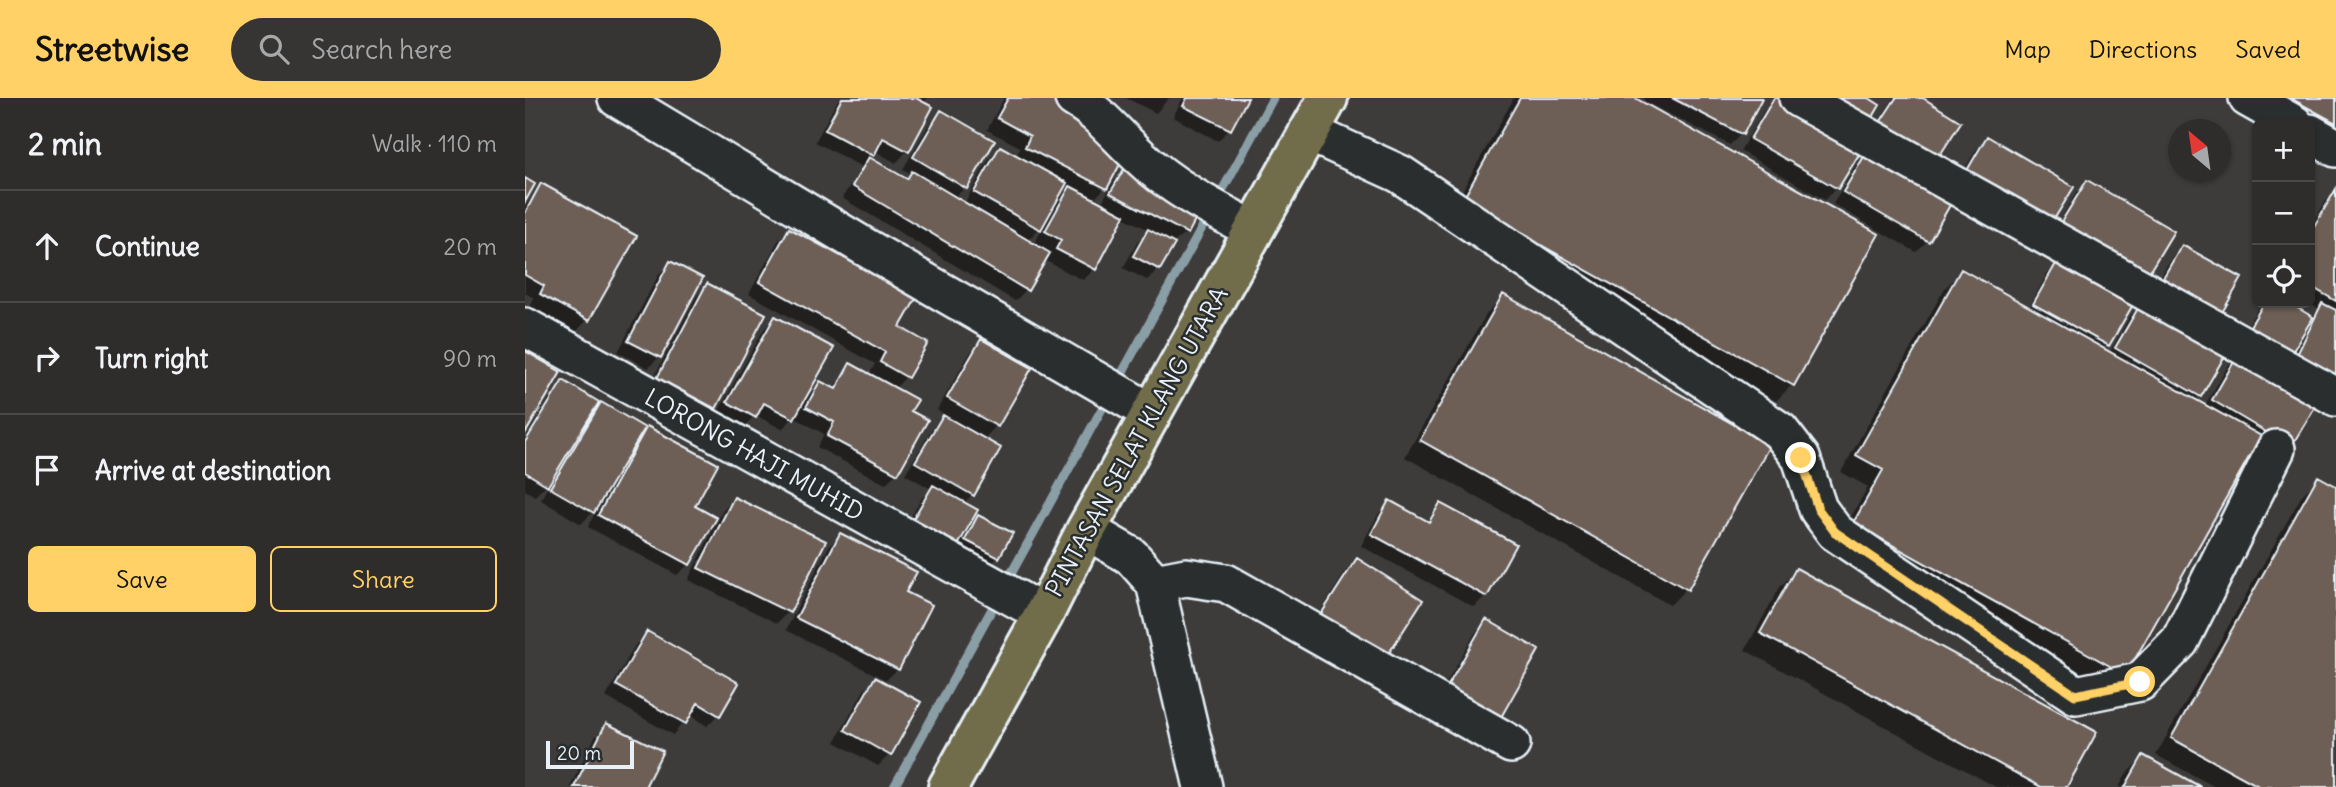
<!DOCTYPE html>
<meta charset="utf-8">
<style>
body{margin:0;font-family:Delius,sans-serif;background:#363534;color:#f1f3f6}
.controls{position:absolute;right:21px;top:21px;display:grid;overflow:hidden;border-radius:10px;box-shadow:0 2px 5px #0004}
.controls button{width:63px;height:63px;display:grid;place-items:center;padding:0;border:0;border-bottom:2px solid #494948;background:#2e2d2c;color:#f1f3f6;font:35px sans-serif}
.compass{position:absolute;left:1643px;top:21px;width:63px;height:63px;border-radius:50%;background:#2e2d2c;box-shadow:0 2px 5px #0004;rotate:331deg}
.scale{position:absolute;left:21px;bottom:18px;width:88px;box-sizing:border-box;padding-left:7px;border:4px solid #e8f1f8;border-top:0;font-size:19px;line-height:24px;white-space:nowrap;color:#e8f1f8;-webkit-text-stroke:5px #2a2d2e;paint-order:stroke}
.stop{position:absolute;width:21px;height:21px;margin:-16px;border:5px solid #ffd166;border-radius:50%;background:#fff}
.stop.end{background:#ffd166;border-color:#fff;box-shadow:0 2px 7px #0008}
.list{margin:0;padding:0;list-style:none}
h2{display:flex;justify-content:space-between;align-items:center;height:91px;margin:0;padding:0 28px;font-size:30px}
h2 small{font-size:23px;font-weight:400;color:#a7a8a9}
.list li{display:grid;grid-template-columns:46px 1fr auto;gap:21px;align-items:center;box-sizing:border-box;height:112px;padding:0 28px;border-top:2px solid #494948}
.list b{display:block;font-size:26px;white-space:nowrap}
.list em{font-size:23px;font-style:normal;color:#a7a8a9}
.actions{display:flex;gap:14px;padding:21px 28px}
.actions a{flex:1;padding:16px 0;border:2px solid #ffd166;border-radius:10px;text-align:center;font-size:24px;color:#ffd166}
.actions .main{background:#ffd166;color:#111}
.icon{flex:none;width:38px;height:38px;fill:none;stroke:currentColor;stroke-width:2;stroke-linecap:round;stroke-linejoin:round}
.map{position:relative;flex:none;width:1811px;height:689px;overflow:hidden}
header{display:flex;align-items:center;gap:42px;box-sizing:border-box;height:98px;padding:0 35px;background:#ffd166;color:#111}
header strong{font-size:33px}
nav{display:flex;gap:38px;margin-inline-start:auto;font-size:24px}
.search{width:490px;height:63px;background:#363534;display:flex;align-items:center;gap:18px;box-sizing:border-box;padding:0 24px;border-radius:38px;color:#a7a8a9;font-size:26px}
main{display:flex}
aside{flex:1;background:#2e2d2c}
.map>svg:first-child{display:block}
.shadow{fill:#0007;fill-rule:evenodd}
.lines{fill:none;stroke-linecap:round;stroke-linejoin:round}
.stream{stroke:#8a9ea6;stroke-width:9}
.building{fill:#6e5e56;stroke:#e8f1f8;stroke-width:2}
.minor-casing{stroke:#e8f1f8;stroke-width:42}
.highway-casing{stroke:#e8f1f8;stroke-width:44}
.minor{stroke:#2a2d2e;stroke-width:37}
.highway{stroke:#716d4b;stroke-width:38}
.route{stroke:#ffd166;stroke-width:9}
.labels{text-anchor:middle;stroke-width:5;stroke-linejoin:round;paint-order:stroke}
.street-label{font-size:24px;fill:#e8f1f8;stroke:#2a2d2e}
</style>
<header>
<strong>Streetwise</strong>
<div class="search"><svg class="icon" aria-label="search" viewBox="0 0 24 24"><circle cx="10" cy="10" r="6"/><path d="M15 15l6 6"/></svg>Search here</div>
<nav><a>Map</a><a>Directions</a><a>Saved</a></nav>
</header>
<main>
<aside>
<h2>2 min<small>Walk · 110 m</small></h2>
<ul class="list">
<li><svg class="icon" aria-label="ahead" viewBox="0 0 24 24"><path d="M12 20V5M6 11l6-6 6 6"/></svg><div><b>Continue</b></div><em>20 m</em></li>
<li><svg class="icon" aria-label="right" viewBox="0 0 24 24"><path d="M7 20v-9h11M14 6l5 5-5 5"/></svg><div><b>Turn right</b></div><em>90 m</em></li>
<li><svg class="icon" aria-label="arrive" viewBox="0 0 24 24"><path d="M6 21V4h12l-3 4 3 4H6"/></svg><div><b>Arrive at destination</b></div></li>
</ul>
<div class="actions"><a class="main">Save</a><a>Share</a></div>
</aside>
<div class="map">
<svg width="1811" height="689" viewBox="0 0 1811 689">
<rect width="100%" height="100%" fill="#3e3c3a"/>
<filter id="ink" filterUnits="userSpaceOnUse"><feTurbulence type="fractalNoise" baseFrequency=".0143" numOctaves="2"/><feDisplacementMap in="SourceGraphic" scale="14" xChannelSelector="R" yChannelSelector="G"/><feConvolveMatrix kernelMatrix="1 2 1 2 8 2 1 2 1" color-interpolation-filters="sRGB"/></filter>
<g filter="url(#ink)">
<path class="shadow" d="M 314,0 L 403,0 L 398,6 L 406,10 L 382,53 L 371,65 L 350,53 L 344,60 L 380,82 L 386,76 L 378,71 L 405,25 L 416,14 L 440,90 L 429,100 L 439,106 L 464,61 L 475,50 L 491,59 L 495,49 L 462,32 L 479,0 L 529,0 L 602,50 L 580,90 L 568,102 L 576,106 L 588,84 L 599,73 L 661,135 L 648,145 L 633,171 L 622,182 L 598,170 L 612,145 L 624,132 L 598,119 L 570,171 L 558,182 L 519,162 L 501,192 L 490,203 L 317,100 L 337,69 L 290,44 ZM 539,86 L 545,89 L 531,104 ZM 519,126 L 509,147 L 502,143 Z
M 601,0 L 644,0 L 631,15 Z
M 658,0 L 721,0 L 704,31 L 693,43 L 648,19 Z
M 989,0 L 1106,0 L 1267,287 L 1251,303 L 922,120 Z
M 1120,0 L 1235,0 L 1216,36 L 1205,47 L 1119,3 Z
M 1251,0 L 1340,0 L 1336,48 L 1311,90 L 1300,102 L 1215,53 L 1240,11 Z
M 1369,0 L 1395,0 L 1340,43 Z
M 1708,0 L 1811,0 L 1811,57 Z
M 1462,40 L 1546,89 L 1427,92 L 1451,52 Z
M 1344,52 L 1427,101 L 1402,143 L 1391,154 L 1308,106 L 1333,63 Z
M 1562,84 L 1646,134 L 1521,146 L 1551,95 Z
M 17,88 L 109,139 L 62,222 L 51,234 L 5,208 L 9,200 L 0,195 L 0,108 Z
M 1811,93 L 1811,275 L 1753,359 L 1730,345 L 1583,592 L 1313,442 L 1343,389 L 1316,374 L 1420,190 L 1436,174 L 1503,211 L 1522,176 L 1534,164 L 1607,205 L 1578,252 L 1584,256 L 1605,218 L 1617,207 L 1675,298 L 1670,303 L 1679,309 L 1703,268 L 1715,256 L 1708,252 L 1736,205 L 1760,205 L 1786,220 L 1794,211 L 1783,205 L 1785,130 L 1800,104 Z
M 264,132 L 372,230 L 381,279 L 369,291 L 384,314 L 372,375 L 360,386 L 292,349 L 299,336 L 269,319 L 257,331 L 230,317 L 218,330 L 192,316 L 239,231 L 250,220 L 281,300 L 295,285 L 307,291 L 326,268 L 344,277 L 350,266 L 224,196 L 253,143 Z
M 1657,149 L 1690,224 L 1621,204 L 1646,160 Z
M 145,165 L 134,259 L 123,270 L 93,254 L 134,176 Z
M 182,187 L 190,310 L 178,321 L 122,292 L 171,199 Z
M 978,198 L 1161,491 L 1145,507 L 880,359 L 962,215 Z
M 456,243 L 505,271 L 471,328 L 458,342 L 447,397 L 438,406 L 443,430 L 453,419 L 473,459 L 462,470 L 375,437 L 397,400 L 406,391 L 380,376 L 407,331 L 418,320 L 457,342 L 459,339 L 412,312 L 445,255 Z
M 38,285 L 65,318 L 77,306 L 191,367 L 168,409 L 164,466 L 152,477 L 63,429 L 72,410 L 56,426 L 16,402 L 25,383 L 10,398 L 0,392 L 0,340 L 27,296 Z
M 1793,381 L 1811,390 L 1811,689 L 1690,689 L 1631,657 L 1777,397 Z
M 209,401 L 263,514 L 252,525 L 163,482 L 198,412 Z
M 865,404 L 901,424 L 915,407 L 960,498 L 949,509 L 836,448 L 854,415 Z
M 315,437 L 379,495 L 373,571 L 361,582 L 261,532 L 304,448 Z
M 833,462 L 861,557 L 786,528 L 821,473 Z
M 1271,472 L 1540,689 L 1471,689 L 1220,552 L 1255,489 Z
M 961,524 L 1012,553 L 907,610 L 950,535 Z
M 123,535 L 193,617 L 182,628 L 164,617 L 148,637 L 81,599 L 111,546 Z
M 350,581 L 365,656 L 353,668 L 310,644 L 339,592 Z
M 82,627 L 118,689 L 45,689 L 70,639 Z
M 1618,659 L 1672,689 L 1594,689 L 1602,675 Z"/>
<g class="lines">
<path class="stream" d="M 692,102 L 748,0
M 591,286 L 684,117
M 481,485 L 584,298
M 369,689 L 473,500"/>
</g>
<path class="building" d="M 317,0 L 391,0 L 408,9 L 384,54 L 358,40 L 349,58 L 300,32 Z
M 483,0 L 533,0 L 604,49 L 582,91 L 500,49 L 505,38 L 472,20 Z
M 662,0 L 723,0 L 706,32 L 658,8 Z
M 995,0 L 1110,0 L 1354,136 L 1269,288 L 937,103 Z
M 1147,0 L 1237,0 L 1218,37 Z
M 1249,0 L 1255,0 L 1339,48 L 1313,91 L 1225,41 Z
M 1289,0 L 1344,0 L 1355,7 L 1341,31 Z
M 1371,0 L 1398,0 L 1436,24 L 1408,68 L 1350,32 Z
M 1765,0 L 1811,0 L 1811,25 Z
M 416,12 L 470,43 L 442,91 L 388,59 Z
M 1462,38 L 1549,89 L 1523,131 L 1437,81 Z
M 475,48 L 542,85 L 516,132 L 449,94 Z
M 1344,50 L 1429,100 L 1404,144 L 1318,94 Z
M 344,59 L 382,81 L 387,73 L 525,155 L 503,193 L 327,88 Z
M 599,71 L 676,111 L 663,136 L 585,95 Z
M 0,80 L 10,86 L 0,104 Z
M 1562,82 L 1649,133 L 1617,186 L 1530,134 Z
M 16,85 L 112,138 L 64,223 L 15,196 L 19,188 L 0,177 L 0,115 Z
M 545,88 L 600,117 L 571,172 L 531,151 L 536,142 L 520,133 Z
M 1811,91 L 1811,203 L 1785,188 L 1785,135 Z
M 264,130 L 392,199 L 375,229 L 403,245 L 383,280 L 355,264 L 360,254 L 234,184 Z
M 623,131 L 650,146 L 635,172 L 608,158 Z
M 1657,147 L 1717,180 L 1691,225 L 1631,192 Z
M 1533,162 L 1609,205 L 1584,248 L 1508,206 Z
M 145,163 L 178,180 L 136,260 L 103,243 Z
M 1436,171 L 1736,338 L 1601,577 L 1328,425 L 1358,372 L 1331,357 Z
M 182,185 L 241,216 L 191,311 L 132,280 Z
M 978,196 L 1245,347 L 1163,492 L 895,342 Z
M 1616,205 L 1702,254 L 1676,299 L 1590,250 Z
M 1739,205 L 1764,205 L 1788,219 L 1761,265 L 1718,240 Z
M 1797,205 L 1811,212 L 1811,279 L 1767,267 Z
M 250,218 L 309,250 L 269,321 L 239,305 L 231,320 L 202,304 Z
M 456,241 L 507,270 L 473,329 L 422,300 Z
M 0,253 L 36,274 L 0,336 Z
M 1714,255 L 1794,302 L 1766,349 L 1687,302 Z
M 325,265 L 393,302 L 386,313 L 403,322 L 373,376 L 302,338 L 309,324 L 281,309 L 295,283 L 311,291 Z
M 38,282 L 74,304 L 23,388 L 0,374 L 0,344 Z
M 76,304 L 120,330 L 69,415 L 25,390 Z
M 418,317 L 476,350 L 449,398 L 390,364 Z
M 122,328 L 193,366 L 170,408 L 192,420 L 165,467 L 73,417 Z
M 1793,378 L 1811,388 L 1811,689 L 1735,689 L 1646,640 Z
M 408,387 L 453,412 L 431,451 L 385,426 Z
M 209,399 L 301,443 L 265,515 L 173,470 Z
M 864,402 L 904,424 L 915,405 L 991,446 L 962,499 L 846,436 Z
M 453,417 L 488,435 L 474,460 L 440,442 Z
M 315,435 L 392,474 L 381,494 L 407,507 L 374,572 L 271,520 Z
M 832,460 L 898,502 L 862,558 L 796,516 Z
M 1271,470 L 1572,634 L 1542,689 L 1516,689 L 1235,535 Z
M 961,521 L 1014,552 L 971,628 L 917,598 Z
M 122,533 L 214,585 L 195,618 L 173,605 L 161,626 L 91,587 Z
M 350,579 L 396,604 L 366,658 L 320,632 Z
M 81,625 L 138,653 L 120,689 L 49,689 Z
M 1618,657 L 1676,689 L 1600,689 Z"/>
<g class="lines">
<g class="minor-casing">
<path id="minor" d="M 92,0 L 340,149 L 627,315
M 549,0 C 575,15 592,38 614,58 C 646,89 689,111 729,132
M 1273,0 L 1811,299
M 1723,0 L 1769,26
M 783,34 L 875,76 L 1255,333 L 1276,360 L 1293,411 L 1310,434 L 1551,597 L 1615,584 L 1655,543 L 1751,351
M 1785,35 L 1811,50
M 0,229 L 519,516
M 561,432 L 606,458 L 630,485 L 678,689
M 630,485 L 661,479 L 701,485 L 986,646"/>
</g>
<g class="highway-casing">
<path id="highway" d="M 423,689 L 519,516 L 561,432 L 803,0"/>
</g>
<use href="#minor" class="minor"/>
<use href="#highway" class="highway"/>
</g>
</g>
<g class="lines" filter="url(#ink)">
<path class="route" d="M 1276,360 L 1293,411 L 1310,434 L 1550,597 L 1615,584"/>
</g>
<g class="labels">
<g class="street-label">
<text transform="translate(612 344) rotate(-61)" y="8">PINTASAN SELAT KLANG UTARA</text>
<text transform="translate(229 357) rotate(29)" y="8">LORONG HAJI MUHID</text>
</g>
</g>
</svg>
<div class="controls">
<button>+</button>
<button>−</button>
<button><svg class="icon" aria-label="locate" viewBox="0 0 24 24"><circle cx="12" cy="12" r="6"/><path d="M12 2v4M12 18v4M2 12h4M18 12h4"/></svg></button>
</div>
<svg class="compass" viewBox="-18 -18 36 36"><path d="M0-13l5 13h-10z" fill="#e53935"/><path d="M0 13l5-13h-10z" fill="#a7a8a9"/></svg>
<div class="scale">20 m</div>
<div class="stop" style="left:1615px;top:584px"></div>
<div class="stop end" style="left:1276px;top:360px"></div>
</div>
</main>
